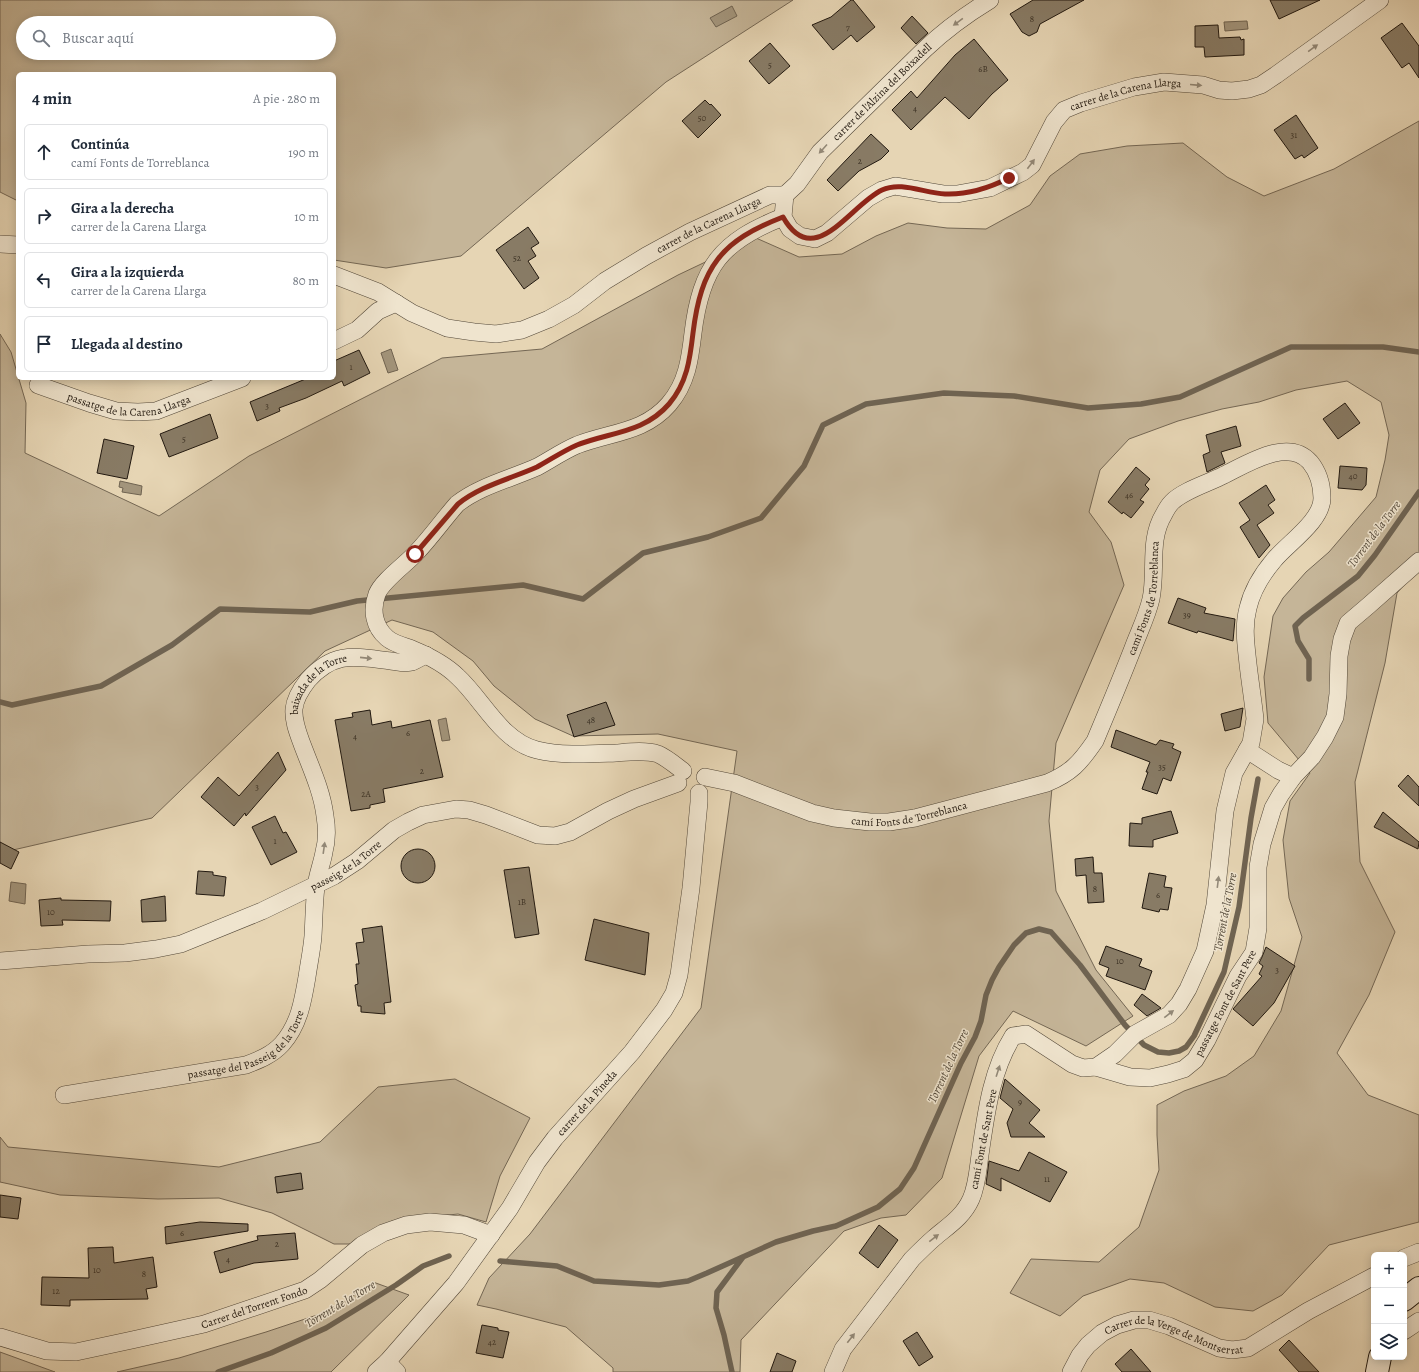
<!DOCTYPE html>
<html lang="es">
<meta charset="utf-8">
<style>
body{margin:0;font-family:Alegreya,serif;background:#f6f6f7;color:#1f2937}
.controls{position:absolute;right:12px;bottom:12px;display:grid;overflow:hidden;border-radius:6px;box-shadow:0 2px 10px #0003}
.controls button{width:36px;height:36px;display:grid;place-items:center;padding:0;border:0;border-bottom:1px solid #e0e1e3;background:#fff;color:#1f2937;font:20px sans-serif}
.stop{position:absolute;width:12px;height:12px;margin:-9px;border:3px solid #8f2418;border-radius:50%;background:#fff}
.stop.end{background:#8f2418;border-color:#fff;box-shadow:0 1px 4px #0008}
.list{margin:0;padding:0;list-style:none}
h2{display:flex;justify-content:space-between;align-items:center;height:52px;margin:0;padding:0 16px;font-size:17px}
h2 small{font-size:13px;font-weight:400;color:#747a83}
.list li{display:grid;grid-template-columns:26px 1fr auto;gap:12px;align-items:center;box-sizing:border-box;height:56px;margin:0 8px 8px;padding:0 8px;border:1px solid #e0e1e3;border-radius:6px}
.list b{display:block;font-size:15px;white-space:nowrap}
.list p{margin:0;font-size:13px;white-space:nowrap;color:#747a83}
.list em{font-size:13px;font-style:normal;color:#747a83}
.icon{flex:none;width:22px;height:22px;fill:none;stroke:currentColor;stroke-width:2;stroke-linecap:round;stroke-linejoin:round}
.map{position:relative;flex:none;width:1419px;height:1372px;overflow:hidden}
.search{position:absolute;background:#fff;box-shadow:0 2px 10px #0003;left:16px;top:16px;width:320px;height:44px;display:flex;align-items:center;gap:10px;box-sizing:border-box;padding:0 14px;border-radius:22px;color:#747a83;font-size:15px}
.panel{position:absolute;background:#fff;box-shadow:0 2px 10px #0003;left:16px;top:72px;width:320px;height:308px;border-radius:6px}
.map>svg:first-child{display:block}
.green{fill:#c5b598;stroke:#746754;fill-rule:evenodd}
.water{fill:#a3957c;stroke:#6f6351}
.lines{fill:none;stroke-linecap:round;stroke-linejoin:round}
.stream{stroke:#6f6351;stroke-width:5.5}
.building{fill:#887b65;stroke:#221910}
.street-casing{stroke:#534839;stroke-width:18}
.secondary-casing{stroke:#221910;stroke-width:24}
.street{stroke:#efe4ce;stroke-width:17}
.secondary{stroke:#efe4ce;stroke-width:22}
.oneway{fill:#938978}
.route{stroke:#8f2418;stroke-width:5}
.labels{text-anchor:middle;stroke-width:3;stroke-linejoin:round;paint-order:stroke}
.number-label{font-size:9px;fill:#3c3225}
.street-label{font-size:11px;fill:#221910;stroke:#efe4ce}
.water-label{font-size:12px;font-style:italic;fill:#564b3b;stroke:#efe4ce}
</style>
<div class="map">
<svg width="1419" height="1372" viewBox="0 0 1419 1372">
<rect width="100%" height="100%" fill="#e6d5b4"/>
<filter id="stains"><feTurbulence type="fractalNoise" baseFrequency=".005" numOctaves="4"/><feColorMatrix values="0 0 0 0 .2 0 0 0 0 .09 0 0 0 0 .02 0 0 0 .5 -.17"/></filter>
<radialGradient id="worn" r=".72"><stop offset=".6" stop-color="#630" stop-opacity="0"/><stop offset="1" stop-color="#630" stop-opacity=".3"/></radialGradient>
<path class="green" d="M 0,0 L 793,0 L 666,82 L 461,256 L 386,268 L 334,260 L 334,74 L 18,74 L 18,201 L 0,192 ZM 23,23 L 329,23 L 329,53 L 23,53 Z
M 1419,121 L 1419,568 L 1397,593 L 1385,663 L 1355,782 L 1360,862 L 1395,932 L 1369,995 L 1337,1053 L 1368,1095 L 1419,1115 L 1419,1222 L 1329,1245 L 1282,1295 L 1253,1311 L 1215,1307 L 1164,1283 L 1130,1279 L 1083,1296 L 1060,1316 L 1010,1293 L 1031,1259 L 1099,1262 L 1139,1227 L 1159,1170 L 1157,1135 L 1157,1105 L 1184,1091 L 1226,1076 L 1254,1056 L 1281,1011 L 1302,937 L 1289,898 L 1283,840 L 1290,801 L 1310,773 L 1268,723 L 1264,677 L 1273,616 L 1283,598 L 1306,572 L 1329,552 L 1376,497 L 1385,460 L 1389,435 L 1381,402 L 1347,381 L 1296,390 L 1259,402 L 1222,409 L 1178,421 L 1129,439 L 1100,470 L 1089,512 L 1111,542 L 1124,585 L 1056,743 L 1049,821 L 1056,891 L 1096,970 L 1133,1016 L 1086,1046 L 1013,1011 L 979,1056 L 942,1178 L 906,1215 L 881,1218 L 844,1231 L 741,1340 L 740,1372 L 613,1372 L 613,1368 L 566,1327 L 496,1309 L 477,1305 L 489,1278 L 530,1234 L 701,1008 L 737,751 L 658,734 L 573,736 L 535,719 L 494,686 L 473,661 L 433,632 L 392,620 L 325,651 L 152,818 L 0,853 L 0,334 L 11,352 L 26,403 L 25,453 L 159,516 L 249,456 L 442,358 L 542,349 L 678,275 L 756,238 L 799,257 L 842,254 L 876,236 L 908,223 L 947,228 L 986,229 L 1030,205 L 1050,176 L 1080,154 L 1127,146 L 1183,143 L 1227,177 L 1264,196 L 1334,169 Z
M 455,1079 L 530,1118 L 500,1176 L 486,1222 L 458,1214 L 392,1221 L 363,1244 L 334,1244 L 272,1213 L 219,1198 L 158,1199 L 60,1195 L 0,1182 L 0,1137 L 8,1147 L 219,1167 L 320,1142 L 378,1087 Z
M 373,1282 L 409,1295 L 331,1372 L 117,1372 L 179,1358 L 266,1332 L 332,1310 Z
M 0,1352 L 55,1372 L 0,1372 Z"/>
<path class="water" d="M 732,6 L 737,16 L 716,27 L 710,18 Z
M 1247,21 L 1248,29 L 1225,31 L 1224,22 Z
M 391,349 L 398,370 L 388,373 L 381,353 Z
M 120,481 L 142,486 L 141,495 L 122,492 L 123,488 L 119,487 Z
M 446,718 L 450,740 L 442,741 L 438,720 Z
M 11,882 L 26,884 L 25,904 L 9,901 Z"/>
<g class="lines">
<path class="stream" d="M 1309,679 L 1309,659 L 1298,641 L 1295,626 L 1303,618 L 1358,576 L 1375,555 L 1419,492
M 0,702 L 12,705 L 101,686 L 172,645 L 220,609 L 310,612 L 357,601 L 523,585 L 583,599 L 643,553 L 708,537 L 761,518 L 804,466 L 823,425 L 866,404 L 944,393 L 1014,396 L 1088,408 L 1141,404 L 1180,397 L 1291,347 L 1383,347 L 1419,352
M 500,1261 L 557,1266 L 594,1281 L 659,1285 L 688,1281 L 707,1273 L 776,1242 L 813,1231 L 836,1226 L 878,1207 L 900,1189 L 914,1168 L 961,1063 L 975,1037 L 981,1021 L 986,995 L 992,980 L 999,967 L 1014,945 L 1026,933 L 1039,929 L 1051,932 L 1080,965 L 1125,1025 L 1144,1045 L 1158,1052 L 1169,1053 L 1179,1051 L 1186,1047 L 1194,1036 L 1224,972 L 1239,907 L 1251,818 L 1258,779
M 218,1372 L 271,1353 L 326,1328 L 396,1285 L 423,1266 L 449,1256
M 732,1372 L 724,1335 L 716,1308 L 717,1292 L 743,1257"/>
</g>
<path class="building" d="M 851,0 L 853,0 L 875,27 L 857,42 L 851,35 L 833,50 L 812,25 L 831,17 Z
M 1033,0 L 1084,0 L 1040,24 L 1037,32 L 1029,36 L 1022,32 L 1010,14 Z
M 1270,0 L 1320,0 L 1279,19 Z
M 912,16 L 928,33 L 916,44 L 901,28 Z
M 1402,23 L 1419,46 L 1419,78 L 1409,63 L 1402,68 L 1381,38 Z
M 1218,25 L 1219,38 L 1240,37 L 1241,40 L 1244,39 L 1244,55 L 1205,57 L 1204,47 L 1195,47 L 1195,26 Z
M 974,39 L 1008,80 L 992,94 L 969,119 L 945,97 L 911,130 L 892,110 L 911,91 L 917,98 L 955,55 Z
M 770,43 L 790,66 L 769,84 L 749,61 Z
M 705,100 L 710,105 L 711,104 L 721,115 L 698,138 L 682,121 Z
M 1296,115 L 1318,148 L 1304,158 L 1302,155 L 1295,159 L 1274,130 Z
M 871,134 L 889,151 L 881,159 L 859,171 L 838,191 L 827,180 Z
M 528,227 L 539,243 L 531,248 L 536,256 L 528,261 L 539,278 L 524,289 L 496,250 Z
M 359,350 L 370,373 L 344,386 L 342,381 L 306,398 L 279,408 L 280,411 L 257,421 L 250,402 L 308,378 L 334,378 L 334,361 Z
M 1345,403 L 1360,423 L 1338,439 L 1323,419 Z
M 210,414 L 218,438 L 169,457 L 160,434 Z
M 1236,426 L 1241,446 L 1221,452 L 1225,463 L 1207,472 L 1203,455 L 1210,452 L 1206,435 Z
M 104,439 L 134,446 L 127,479 L 97,473 Z
M 1340,466 L 1367,468 L 1366,485 L 1362,490 L 1338,488 Z
M 1136,467 L 1150,479 L 1145,485 L 1149,489 L 1140,500 L 1144,502 L 1131,518 L 1123,512 L 1122,514 L 1108,502 Z
M 1266,485 L 1275,500 L 1268,505 L 1274,513 L 1257,525 L 1270,545 L 1259,558 L 1240,527 L 1250,520 L 1239,503 Z
M 1178,598 L 1206,608 L 1204,613 L 1235,619 L 1233,641 L 1198,631 L 1197,633 L 1168,623 Z
M 606,702 L 615,725 L 574,737 L 567,715 Z
M 1243,708 L 1240,727 L 1225,731 L 1221,714 Z
M 370,710 L 372,725 L 391,721 L 392,728 L 430,720 L 443,777 L 383,789 L 385,802 L 370,805 L 370,808 L 351,811 L 335,720 L 353,717 L 352,713 Z
M 1116,730 L 1156,745 L 1160,740 L 1174,744 L 1172,748 L 1181,752 L 1171,781 L 1163,778 L 1157,794 L 1142,789 L 1148,772 L 1146,772 L 1150,762 L 1111,747 Z
M 278,752 L 286,770 L 246,816 L 245,813 L 234,826 L 201,797 L 218,777 L 239,796 Z
M 1408,775 L 1419,787 L 1419,806 L 1398,786 Z
M 1171,811 L 1178,833 L 1153,840 L 1153,847 L 1129,846 L 1130,823 L 1142,824 L 1142,818 Z
M 1383,812 L 1419,842 L 1418,849 L 1374,827 Z
M 275,816 L 283,833 L 286,832 L 297,852 L 271,865 L 252,827 Z
M 0,842 L 19,852 L 11,869 L 0,863 Z
M401 866a17 17 0 1 1 34 0a17 17 0 1 1-34 0Z
M 1093,857 L 1094,873 L 1102,873 L 1104,902 L 1088,903 L 1086,875 L 1076,876 L 1075,859 Z
M 529,867 L 539,934 L 515,938 L 504,870 Z
M 198,871 L 213,872 L 213,875 L 226,877 L 224,896 L 196,894 Z
M 1149,873 L 1166,876 L 1164,887 L 1172,888 L 1168,910 L 1160,909 L 1159,912 L 1142,908 Z
M 165,896 L 166,921 L 142,922 L 141,900 Z
M 61,898 L 61,900 L 111,901 L 110,921 L 62,920 L 63,925 L 41,926 L 39,900 Z
M 594,919 L 649,933 L 645,975 L 585,960 Z
M 382,926 L 391,1002 L 384,1003 L 385,1014 L 361,1012 L 361,1006 L 358,1006 L 355,985 L 358,984 L 356,964 L 359,964 L 356,943 L 364,942 L 362,929 Z
M 1106,946 L 1142,959 L 1139,966 L 1152,971 L 1145,990 L 1106,976 L 1109,968 L 1099,964 Z
M 1266,947 L 1295,966 L 1274,1003 L 1253,1026 L 1233,1009 L 1262,976 L 1259,974 L 1263,966 L 1259,963 L 1262,957 Z
M 1142,994 L 1161,1008 L 1147,1016 L 1134,1005 Z
M 1005,1079 L 1040,1110 L 1029,1123 L 1045,1137 L 1011,1137 L 1007,1123 L 1013,1109 L 1000,1098 Z
M 1029,1152 L 1067,1172 L 1050,1202 L 1001,1178 L 1001,1191 L 986,1184 L 989,1161 L 1019,1171 Z
M 301,1173 L 303,1189 L 277,1193 L 275,1177 Z
M 0,1195 L 21,1198 L 18,1219 L 0,1217 Z
M 200,1222 L 248,1224 L 248,1231 L 166,1244 L 165,1227 Z
M 879,1225 L 898,1240 L 878,1268 L 859,1253 Z
M 295,1233 L 298,1259 L 254,1263 L 220,1273 L 214,1252 L 258,1240 L 257,1236 Z
M 113,1247 L 114,1263 L 153,1257 L 157,1287 L 146,1289 L 148,1299 L 70,1300 L 70,1306 L 41,1305 L 42,1277 L 89,1278 L 88,1248 Z
M 482,1325 L 498,1328 L 498,1330 L 509,1332 L 503,1358 L 476,1353 Z
M 917,1332 L 933,1357 L 919,1366 L 903,1341 Z
M 1289,1340 L 1319,1372 L 1299,1372 L 1279,1350 Z
M 1131,1349 L 1151,1372 L 1122,1372 L 1115,1364 Z
M 777,1353 L 796,1361 L 792,1372 L 770,1372 Z"/>
<g class="lines">
<g class="street-casing">
<g id="street">
<path id="s1" d="M 785,195 L 783,217 L 790,229 L 800,236 L 815,239 L 827,233 L 868,198 L 882,190 L 895,186 L 943,194 L 957,194 L 990,188 L 1023,172 L 1032,165 L 1054,122 L 1064,110 L 1081,103 L 1134,87 L 1164,82 L 1203,85 L 1219,90 L 1232,91 L 1249,89 L 1261,85 L 1276,75 L 1380,0"/>
<path id="s2" d="M 785,195 L 797,184 L 820,152 L 925,49 C 945,30 967,14 990,0"/>
<path d="M 0,244 L 18,245"/>
<path id="s3" d="M 334,275 L 378,292 L 412,313 L 447,328 L 474,332 L 496,334 L 522,330 L 549,319 L 574,305 L 605,281 L 646,256 L 690,232 L 770,195 L 785,195"/>
<path d="M 334,341 L 357,330 L 378,311 L 396,303"/>
<path id="s4" d="M 38,385 L 89,403 L 116,411 L 138,412 L 156,411 L 242,378"/>
<path d="M 1247,750 L 1278,770 L 1293,777"/>
<path d="M 683,771 C 675,765 667,758 658,754 C 645,750 629,752 616,753 C 590,754 562,756 537,750 C 501,741 483,700 458,677 C 445,664 429,656 412,649 C 404,646 394,644 387,638 C 374,627 371,610 377,594 C 382,581 406,564 416,553 C 431,537 443,520 457,504 C 480,486 510,479 537,467 C 550,460 563,451 577,445 C 610,432 644,433 669,404 C 687,383 690,359 693,333 C 701,267 721,241 783,217"/>
<path id="s5" d="M 705,777 L 734,783 L 812,813 L 834,818 L 870,822 L 889,822 L 915,818 L 1047,783 C 1071,773 1080,763 1095,741 C 1108,710 1121,679 1133,648 C 1139,632 1147,616 1151,599 C 1157,570 1148,540 1164,514 C 1166,510 1169,505 1172,502 C 1184,490 1209,483 1224,475 C 1247,464 1288,437 1310,462 C 1319,473 1322,484 1322,498 C 1322,521 1288,543 1274,560 C 1263,573 1252,591 1248,608 C 1243,627 1246,645 1248,664 C 1250,682 1253,700 1255,719 L 1251,743 L 1234,773 L 1225,811 L 1215,905 L 1205,951 L 1188,989 L 1179,1004 L 1169,1015 L 1135,1034 L 1115,1054 L 1096,1067 L 1083,1068 L 1072,1064 L 1026,1034 L 1013,1036 C 991,1071 986,1114 980,1155 C 978,1169 977,1186 971,1199 C 963,1217 948,1226 934,1238 C 926,1245 919,1252 912,1259 L 843,1349 L 833,1372"/>
<path id="s6" d="M 0,961 L 88,954 L 125,953 L 156,949 L 181,944 L 262,911 L 334,876 L 357,861 L 394,830 L 408,822 L 423,815 L 456,809 L 469,810 L 486,815 L 538,835 L 555,836 L 570,832 L 608,811 L 634,799 L 678,783"/>
<path d="M 1096,1067 L 1130,1077 L 1150,1078 L 1168,1074 L 1184,1069 L 1195,1060 L 1207,1040 L 1238,976 L 1254,952 L 1258,928 L 1258,867 L 1262,844 L 1273,808 L 1281,794 L 1293,777 L 1312,757 L 1325,737 L 1335,717 L 1338,694 L 1339,656 L 1342,639 L 1348,623 L 1368,606 L 1419,561"/>
<path id="s7" d="M 64,1095 L 246,1065 C 259,1060 272,1055 282,1044 C 299,1025 303,1001 307,977 C 309,963 312,949 313,936 C 314,920 314,903 316,887 C 317,875 322,864 324,852 C 327,841 327,828 325,816 C 322,791 311,768 302,744 C 298,733 293,721 294,709 C 295,698 301,689 308,680 C 335,650 356,657 391,661 C 398,662 406,664 412,662 C 417,660 421,657 426,655"/>
<path d="M 1404,1258 L 1419,1252"/>
<path d="M 1404,1331 L 1419,1321"/>
<path id="s8" d="M 0,1337 L 47,1351 L 76,1352 L 132,1340 L 204,1324 L 305,1290 L 320,1280 L 362,1245 L 383,1233 L 406,1225 L 430,1222 L 464,1225 L 491,1235"/>
<path d="M 387,1362 L 397,1372"/>
<path id="s9" d="M 376,1372 L 387,1362 L 456,1283 L 510,1208 L 537,1162 L 555,1138 L 632,1052 L 664,1010 L 674,993 L 679,975 L 691,888 L 699,802 L 699,793"/>
<path id="s10" d="M 1071,1372 L 1080,1355 L 1088,1345 L 1102,1333 L 1117,1325 L 1134,1320 L 1149,1320 L 1169,1326 L 1219,1348 L 1232,1350 L 1248,1348 L 1308,1311 L 1374,1276"/>
</g>
</g>
<g class="secondary-casing">
<path id="secondary" d="M 1404,1300 L 1419,1288
M 1377,1372 L 1380,1357"/>
</g>
<use href="#street" class="street"/>
<use href="#secondary" class="secondary"/>
</g>
<defs><path id="oneway-solid" d="M-6-.8H1V-3.2L6.5 0L1 3.2V.8H-6Z"/></defs>
<g class="oneway">
<use href="#oneway-solid" transform="translate(958 22) rotate(144)"/>
<use href="#oneway-solid" transform="translate(1313 48) rotate(-36)"/>
<use href="#oneway-solid" transform="translate(1196 85) rotate(5)"/>
<use href="#oneway-solid" transform="translate(823 149) rotate(132)"/>
<use href="#oneway-solid" transform="translate(1031 164) rotate(-53)"/>
<use href="#oneway-solid" transform="translate(366 658) rotate(6)"/>
<use href="#oneway-solid" transform="translate(324 848) rotate(-82)"/>
<use href="#oneway-solid" transform="translate(1218 882) rotate(-83)"/>
<use href="#oneway-solid" transform="translate(1169 1014) rotate(-38)"/>
<use href="#oneway-solid" transform="translate(998 1071) rotate(-72)"/>
<use href="#oneway-solid" transform="translate(934 1238) rotate(-38)"/>
<use href="#oneway-solid" transform="translate(851 1338) rotate(-52)"/>
</g>
<g class="lines">
<path class="route" d="M 415,554 L 458,504 C 480,486 510,479 537,467 C 550,460 563,451 577,445 C 610,432 644,433 669,404 C 687,383 690,359 693,333 C 701,267 721,241 783,217 C 814,272 850,205 882,190 C 901,181 924,193 945,194 C 968,195 989,188 1009,178"/>
</g>
<g class="labels">
<g class="number-label">
<text x="1032" y="22">8</text>
<text x="848" y="30">7</text>
<text x="770" y="68">5</text>
<text x="983" y="72">6B</text>
<text x="915" y="111">4</text>
<text x="702" y="121">50</text>
<text x="1294" y="138">31</text>
<text x="860" y="164">2</text>
<text x="517" y="261">52</text>
<text x="351" y="370">1</text>
<text x="267" y="409">3</text>
<text x="184" y="442">5</text>
<text x="1353" y="479">40</text>
<text x="1129" y="498">46</text>
<text x="1187" y="618">39</text>
<text x="591" y="723">48</text>
<text x="408" y="736">6</text>
<text x="355" y="739">4</text>
<text x="1162" y="770">35</text>
<text x="422" y="774">2</text>
<text x="257" y="790">3</text>
<text x="366" y="797">2A</text>
<text x="275" y="844">1</text>
<text x="1095" y="892">8</text>
<text x="1158" y="898">6</text>
<text x="522" y="905">1B</text>
<text x="51" y="915">10</text>
<text x="1120" y="964">10</text>
<text x="1277" y="973">3</text>
<text x="1020" y="1105">9</text>
<text x="1047" y="1182">11</text>
<text x="182" y="1236">6</text>
<text x="277" y="1247">2</text>
<text x="228" y="1262">4</text>
<text x="97" y="1273">10</text>
<text x="144" y="1277">8</text>
<text x="56" y="1294">12</text>
<text x="492" y="1345">42</text>
</g>
<g class="street-label">
<text dy="4" stroke="none"><textPath href="#s2" startOffset="142">carrer de l'Alzina del Boixadell</textPath></text>
<text dy="4" stroke="none"><textPath href="#s1" startOffset="433">carrer de la Carena Llarga</textPath></text>
<text dy="4" stroke="none"><textPath href="#s3" startOffset="416">carrer de la Carena Llarga</textPath></text>
<text dy="4" stroke="none"><textPath href="#s4" startOffset="95">passatge de la Carena Llarga</textPath></text>
<text dy="4" stroke="none"><textPath href="#s5" startOffset="571">camí Fonts de Torreblanca</textPath></text>
<text dy="4" stroke="none"><textPath href="#s7" startOffset="610">baixada de la Torre</textPath></text>
<text dy="4" stroke="none"><textPath href="#s5" startOffset="212">camí Fonts de Torreblanca</textPath></text>
<text dy="4" stroke="none"><textPath href="#s6" startOffset="365">passeig de la Torre</textPath></text>
<text transform="translate(1225 1003) rotate(-62)" y="4">passatge Font de Sant Pere</text>
<text dy="4" stroke="none"><textPath href="#s7" startOffset="195">passatge del Passeig de la Torre</textPath></text>
<text dy="4" stroke="none"><textPath href="#s9" startOffset="343">carrer de la Pineda</textPath></text>
<text transform="translate(983 1139) rotate(-79)" y="4">camí Font de Sant Pere</text>
<text dy="4" stroke="none"><textPath href="#s8" startOffset="262">Carrer del Torrent Fondo</textPath></text>
<text dy="4" stroke="none"><textPath href="#s10" startOffset="127">Carrer de la Verge de Montserrat</textPath></text>
</g>
<g class="water-label">
<text transform="translate(1374 534) rotate(-53)" y="4">Torrent de la Torre</text>
<text transform="translate(1225 912) rotate(-79)" y="4">Torrent de la Torre</text>
<text transform="translate(948 1066) rotate(-65)" y="4">Torrent de la Torre</text>
<text transform="translate(340 1304) rotate(-31)" y="4">Torrent de la Torre</text>
</g>
</g>
<rect width="100%" height="100%" filter="url(#stains)"/>
<rect width="100%" height="100%" fill="url(#worn)"/>
</svg>
<div class="controls">
<button>+</button>
<button>−</button>
<button><svg class="icon" aria-label="layers" viewBox="0 0 24 24"><path d="M12 4l9 5-9 5-9-5zM3 14l9 5 9-5"/></svg></button>
</div>
<div class="stop" style="left:415px;top:554px"></div>
<div class="stop end" style="left:1009px;top:178px"></div>
<div class="search"><svg class="icon" aria-label="search" viewBox="0 0 24 24"><circle cx="10" cy="10" r="6"/><path d="M15 15l6 6"/></svg>Buscar aquí</div>
<section class="panel">
<h2>4 min<small>A pie · 280 m</small></h2>
<ul class="list">
<li><svg class="icon" aria-label="ahead" viewBox="0 0 24 24"><path d="M12 20V5M6 11l6-6 6 6"/></svg><div><b>Continúa</b><p>camí Fonts de Torreblanca</p></div><em>190 m</em></li>
<li><svg class="icon" aria-label="right" viewBox="0 0 24 24"><path d="M7 20v-9h11M14 6l5 5-5 5"/></svg><div><b>Gira a la derecha</b><p>carrer de la Carena Llarga</p></div><em>10 m</em></li>
<li><svg class="icon" aria-label="left" viewBox="0 0 24 24"><path d="M17 20v-9H6M10 6l-5 5 5 5"/></svg><div><b>Gira a la izquierda</b><p>carrer de la Carena Llarga</p></div><em>80 m</em></li>
<li><svg class="icon" aria-label="arrive" viewBox="0 0 24 24"><path d="M6 21V4h12l-3 4 3 4H6"/></svg><div><b>Llegada al destino</b></div></li>
</ul>
</section>
</div>
